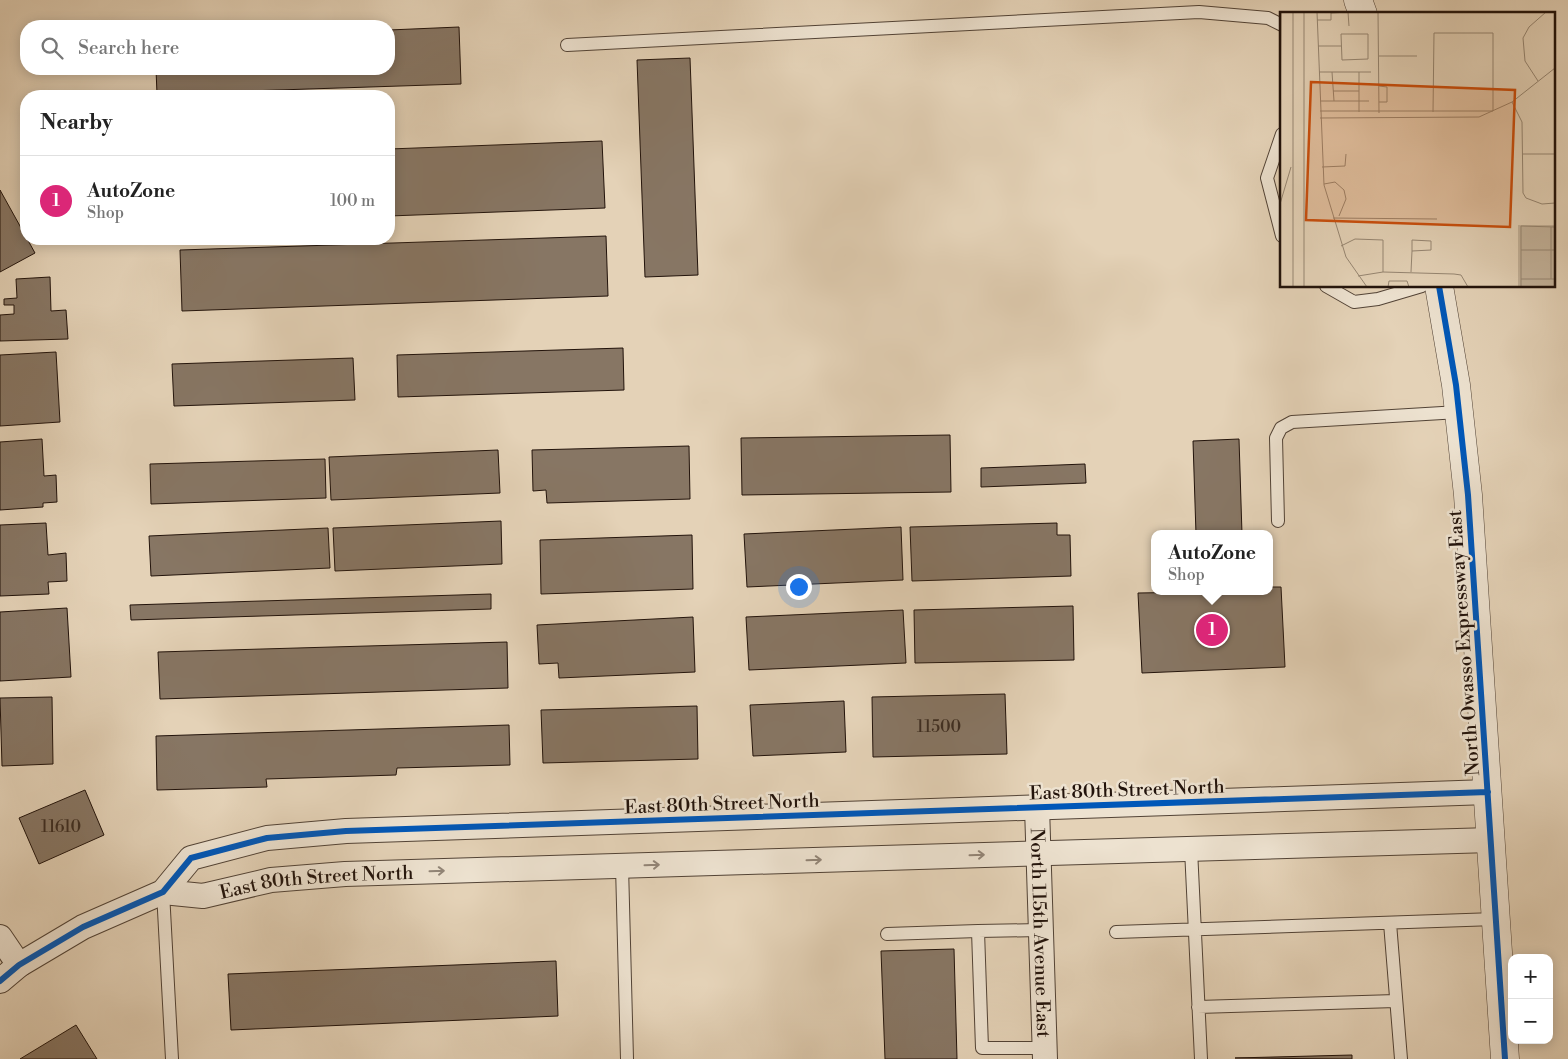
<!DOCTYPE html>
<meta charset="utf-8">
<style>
body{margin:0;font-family:"Libre Bodoni",serif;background:#f2f2f2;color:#222}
.controls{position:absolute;right:15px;bottom:15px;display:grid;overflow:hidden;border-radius:10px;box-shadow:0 2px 12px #0003}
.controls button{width:45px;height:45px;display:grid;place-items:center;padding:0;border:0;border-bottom:1px solid #e0e0e0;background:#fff;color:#222;font:25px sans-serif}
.you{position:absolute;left:798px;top:586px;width:18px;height:18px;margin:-12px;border:4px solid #fff;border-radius:50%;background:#1a73e8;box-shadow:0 0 0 8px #1a73e833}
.badge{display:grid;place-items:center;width:32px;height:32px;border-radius:50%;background:#db2777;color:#fff;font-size:16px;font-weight:700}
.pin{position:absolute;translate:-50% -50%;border:2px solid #fff;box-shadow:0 1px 5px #0006}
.popup{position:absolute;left:1151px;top:530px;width:122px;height:65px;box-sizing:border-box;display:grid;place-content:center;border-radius:10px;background:#fff;filter:drop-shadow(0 1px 4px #0005);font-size:16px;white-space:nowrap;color:#767676}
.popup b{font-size:19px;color:#222}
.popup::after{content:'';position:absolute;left:50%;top:100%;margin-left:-10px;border:10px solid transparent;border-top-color:#fff}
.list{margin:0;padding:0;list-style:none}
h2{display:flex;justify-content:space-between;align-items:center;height:65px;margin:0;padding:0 20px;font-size:21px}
h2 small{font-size:16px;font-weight:400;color:#767676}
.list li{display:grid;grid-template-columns:32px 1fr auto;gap:15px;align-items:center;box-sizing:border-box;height:90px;padding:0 20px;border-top:1px solid #e0e0e0}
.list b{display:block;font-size:19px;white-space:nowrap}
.list p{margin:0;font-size:16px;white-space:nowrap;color:#767676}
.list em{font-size:16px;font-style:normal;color:#767676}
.icon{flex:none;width:28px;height:28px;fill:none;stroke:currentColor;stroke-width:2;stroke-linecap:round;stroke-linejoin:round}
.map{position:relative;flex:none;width:1568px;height:1059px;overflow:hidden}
.search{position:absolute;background:#fff;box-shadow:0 2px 12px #0003;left:20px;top:20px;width:375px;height:55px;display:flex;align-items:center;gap:12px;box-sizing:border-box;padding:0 18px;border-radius:20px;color:#767676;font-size:19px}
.panel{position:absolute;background:#fff;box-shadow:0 2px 12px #0003;left:20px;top:90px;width:375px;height:155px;border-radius:20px}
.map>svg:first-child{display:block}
.building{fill:#877664;stroke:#22130b}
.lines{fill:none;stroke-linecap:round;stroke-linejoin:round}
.service-casing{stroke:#524336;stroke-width:14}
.minor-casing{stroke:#524336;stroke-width:26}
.tertiary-casing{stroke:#524336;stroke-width:29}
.service{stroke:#ede2d0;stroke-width:12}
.minor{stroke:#ede2d0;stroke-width:24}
.tertiary{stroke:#ede2d0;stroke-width:28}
.cycleway-casing{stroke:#ede2d0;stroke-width:9}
.cycleway{stroke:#0057b8;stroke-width:6}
.oneway{stroke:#928577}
.labels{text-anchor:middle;stroke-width:5;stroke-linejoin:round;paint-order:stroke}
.number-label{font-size:16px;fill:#3b2c21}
.street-label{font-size:19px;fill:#22130b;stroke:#ede2d0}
.inset-road{fill:none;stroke:#968672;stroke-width:1}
.view{fill:#ca4e0c;fill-opacity:0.15;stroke:#ca4e0c;stroke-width:2.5}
.inset-edge{fill:none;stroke:#22130b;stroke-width:2.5}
</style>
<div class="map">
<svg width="1568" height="1059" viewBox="0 0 1568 1059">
<rect width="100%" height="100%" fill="#e4d2b7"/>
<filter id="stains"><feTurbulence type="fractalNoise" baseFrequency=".004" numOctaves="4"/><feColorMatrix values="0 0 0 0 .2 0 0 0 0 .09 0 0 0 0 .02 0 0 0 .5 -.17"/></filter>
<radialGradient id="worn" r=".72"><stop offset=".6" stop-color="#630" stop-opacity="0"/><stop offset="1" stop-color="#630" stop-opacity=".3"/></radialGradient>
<path class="building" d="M 459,27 L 461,84 L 157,94 L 156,69 L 389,69 L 389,30 Z
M 690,58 L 698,275 L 645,277 L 637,60 Z
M 602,141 L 605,208 L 389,216 L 389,149 Z
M 0,190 L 35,253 L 0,272 Z
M 606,236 L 608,296 L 182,311 L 180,250 Z
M 50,277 L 51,311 L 66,310 L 68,339 L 0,341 L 0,315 L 14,314 L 14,305 L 4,305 L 4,299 L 17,298 L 16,279 Z
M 623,348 L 624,390 L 398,397 L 397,355 Z
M 56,352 L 60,422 L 0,426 L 0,355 Z
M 353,358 L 355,400 L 174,406 L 172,364 Z
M 950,435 L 951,492 L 742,495 L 741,438 Z
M 42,439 L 44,476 L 56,475 L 57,502 L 43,503 L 43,507 L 0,510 L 0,442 Z
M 1239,439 L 1242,534 L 1196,534 L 1193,441 Z
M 689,446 L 690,499 L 547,503 L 546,490 L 533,491 L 532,450 Z
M 498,450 L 500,493 L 331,500 L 329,457 Z
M 325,459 L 326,498 L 151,504 L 150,464 Z
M 1085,464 L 1086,483 L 981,487 L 981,468 Z
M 501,521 L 502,564 L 335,571 L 333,528 Z
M 46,523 L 48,555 L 66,553 L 67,581 L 48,582 L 49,594 L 0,596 L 0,525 Z
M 1057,523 L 1057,535 L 1070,535 L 1071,576 L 912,581 L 910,527 Z
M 901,527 L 903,580 L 747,587 L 744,534 Z
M 328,528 L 330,568 L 151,576 L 149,536 Z
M 692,535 L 693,589 L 541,594 L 540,540 Z
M 1270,587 L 1281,587 L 1285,667 L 1142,673 L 1138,593 L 1270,591 Z
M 491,594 L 491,609 L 131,620 L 130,605 Z
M 1073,606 L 1074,660 L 915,663 L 914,610 Z
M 67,608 L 71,677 L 0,681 L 0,612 Z
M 903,610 L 906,663 L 749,670 L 746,617 Z
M 693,617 L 695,672 L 559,678 L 558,663 L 539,664 L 537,625 Z
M 507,642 L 508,688 L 160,699 L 158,652 Z
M 1005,694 L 1007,754 L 873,757 L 872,697 Z
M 52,697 L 53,764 L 2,766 L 0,698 Z
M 844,701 L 846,752 L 753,756 L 750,705 Z
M 697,706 L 698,759 L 543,763 L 541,710 Z
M 509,725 L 510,765 L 397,768 L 396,775 L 266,779 L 267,787 L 157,790 L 156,736 Z
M 85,790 L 104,835 L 39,864 L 19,818 Z
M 954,949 L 957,1059 L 885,1059 L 881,951 Z
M 556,961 L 558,1016 L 231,1030 L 228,974 Z
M 76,1025 L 97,1059 L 20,1059 Z
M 1352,1055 L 1352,1059 L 1235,1058 Z"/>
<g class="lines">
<g class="service-casing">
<path id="service" d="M 567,45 L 1199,12 L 1268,18 L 1282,25
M 1282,134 L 1267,178 L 1282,236
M 1326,286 L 1354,302 L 1378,299 L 1422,286
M 1278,521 L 1276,438 L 1281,428 L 1292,422 L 1459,412
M 1191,849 L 1201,1059
M 622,866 L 627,1059
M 163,892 L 172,1059
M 1390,923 L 1401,1059
M 1040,930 L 978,931 L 982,1048 L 1045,1048
M 1116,932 L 1495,919
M 887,934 L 978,931
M 1198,1007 L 1396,1001"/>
</g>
<g class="minor-casing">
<g id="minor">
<path id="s1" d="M 1037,807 L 1045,1059"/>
<path id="s2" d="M 163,892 L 203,896 L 271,880 L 345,874 L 1491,840"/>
<path d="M 0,937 L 19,965"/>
<path d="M 0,981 L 19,965 L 83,927 L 163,892 L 191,858 L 267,838 L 346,831 L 1488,792"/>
</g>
</g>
<g class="tertiary-casing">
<path id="tertiary" d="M 1358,0 L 1363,14
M 1439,286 L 1456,385 L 1468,495 L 1505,1059"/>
</g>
<use href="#service" class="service"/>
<use href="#minor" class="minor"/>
<use href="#tertiary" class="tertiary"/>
<g class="cycleway-casing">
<path id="cycleway" d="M 1439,286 L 1456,385 L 1468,495 L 1505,1059
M 0,981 L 19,965 L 83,927 L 163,892 L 191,858 L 267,838 L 346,831 L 1488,792"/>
</g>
<use href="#cycleway" class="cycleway"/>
</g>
<defs><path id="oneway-shaft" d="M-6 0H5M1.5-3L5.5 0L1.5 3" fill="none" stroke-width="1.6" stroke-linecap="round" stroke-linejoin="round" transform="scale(1.25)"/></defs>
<g class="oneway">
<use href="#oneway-shaft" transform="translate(977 855) rotate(-2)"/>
<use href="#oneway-shaft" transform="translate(814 860) rotate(-2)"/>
<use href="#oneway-shaft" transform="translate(652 865) rotate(-2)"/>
<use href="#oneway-shaft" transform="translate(437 871) rotate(-2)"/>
</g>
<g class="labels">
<g class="number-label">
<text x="939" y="732">11500</text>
<text x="61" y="832">11610</text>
</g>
<g class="street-label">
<text transform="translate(1463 643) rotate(-94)" y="7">North Owasso Expressway East</text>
<text transform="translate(1127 789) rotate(-2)" y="7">East 80th Street North</text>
<text transform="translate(722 803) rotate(-2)" y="7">East 80th Street North</text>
<text dy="7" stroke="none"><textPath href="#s2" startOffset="155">East 80th Street North</textPath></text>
<text dy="7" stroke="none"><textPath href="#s1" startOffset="126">North 115th Avenue East</textPath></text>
</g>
</g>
<g transform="translate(1280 12)">
<rect width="275" height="275" fill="#e4d2b7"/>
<path d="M 238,213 L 275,213 L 275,275 L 238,275 Z" fill="#c3b29a"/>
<path class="inset-road" d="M 13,0 L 13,275M 37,0 L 44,173 L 66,245 L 87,275M 98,0 L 99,101M 37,8 L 51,8 L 51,1 L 68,0 L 69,14M 61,22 L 88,22 L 88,47 L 62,48 ZM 38,34 L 61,34M 99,44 L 137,44M 39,60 L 91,60M 52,60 L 54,89M 79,60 L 79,100M 258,69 L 245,49 L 243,26 L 249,15 L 266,0M 99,74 L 107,75 L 107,90 L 99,90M 53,79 L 79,79M 40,89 L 89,89M 232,90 L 242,110 L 243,181 L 246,186 L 262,192 L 275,191M 40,99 L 213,99M 153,100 L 154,21 L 213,21 L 213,99M 40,106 L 199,105 L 232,90 L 275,56M 0,126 L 1,0M 242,142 L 275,142M 42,155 L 65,154 L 66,142M 44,172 L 55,170 L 64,178 L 66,187 L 59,204M 0,192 L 11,155M 53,206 L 157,207M 271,215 L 271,267M 61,234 L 75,227 L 103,228 L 103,260M 241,238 L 275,238M 131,260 L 132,239 L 132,228 L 151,229 L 151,238 L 132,239M 78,264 L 103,260 L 174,262 L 181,263 L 188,275M 241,267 L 275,267M 24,275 L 24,0M 108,275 L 109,269 L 127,269 L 129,275M 241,275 L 241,214 L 275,215"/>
<path class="view" d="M 31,70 L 235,78 L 230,215 L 26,208 Z"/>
<rect width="275" height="275" class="inset-edge"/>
</g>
<rect width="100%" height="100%" filter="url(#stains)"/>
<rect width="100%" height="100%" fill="url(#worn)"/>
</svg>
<div class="controls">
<button>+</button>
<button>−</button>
</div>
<div class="you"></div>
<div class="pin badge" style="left:1212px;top:630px">1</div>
<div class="popup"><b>AutoZone</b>Shop</div>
<div class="search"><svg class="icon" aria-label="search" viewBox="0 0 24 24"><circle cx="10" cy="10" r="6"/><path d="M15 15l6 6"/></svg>Search here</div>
<section class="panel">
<h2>Nearby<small></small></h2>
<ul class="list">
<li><span class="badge">1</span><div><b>AutoZone</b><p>Shop</p></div><em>100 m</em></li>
</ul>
</section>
</div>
